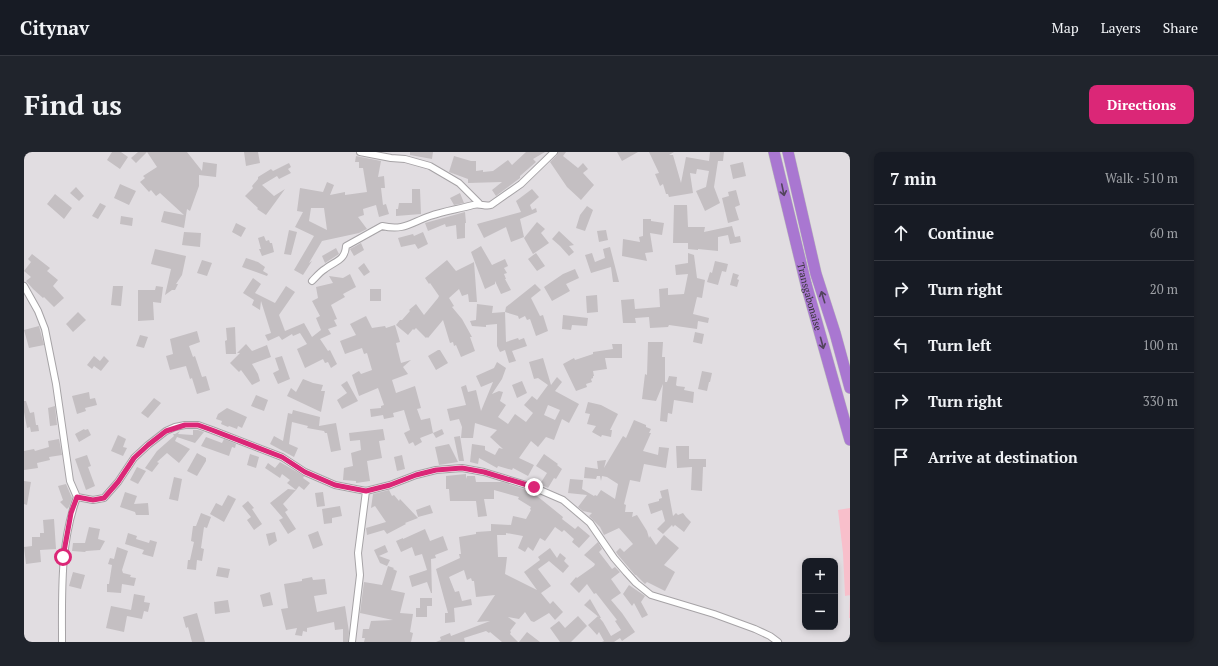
<!DOCTYPE html>
<meta charset="utf-8">
<style>
body{margin:0;font-family:"PT Serif",serif;background:#20242c;color:#f1f3f6}
.controls{position:absolute;right:12px;bottom:12px;display:grid;overflow:hidden;border-radius:8px;box-shadow:0 2px 6px #0003}
.controls button{width:36px;height:36px;display:grid;place-items:center;padding:0;border:0;border-bottom:1px solid #363941;background:#171b24;color:#f1f3f6;font:20px sans-serif}
.stop{position:absolute;width:12px;height:12px;margin:-9px;border:3px solid #db2777;border-radius:50%;background:#fff}
.stop.end{background:#db2777;border-color:#fff;box-shadow:0 1px 4px #0008}
.list{margin:0;padding:0;list-style:none}
h2{display:flex;justify-content:space-between;align-items:center;height:52px;margin:0;padding:0 16px;font-size:17px}
h2 small{font-size:13px;font-weight:400;color:#9ea1a6}
.list li{display:grid;grid-template-columns:26px 1fr auto;gap:12px;align-items:center;box-sizing:border-box;height:56px;padding:0 16px;border-top:1px solid #363941}
.list b{display:block;font-size:15px;white-space:nowrap}
.list em{font-size:13px;font-style:normal;color:#9ea1a6}
.icon{flex:none;width:22px;height:22px;fill:none;stroke:currentColor;stroke-width:2;stroke-linecap:round;stroke-linejoin:round}
.map{position:relative;flex:none;width:826px;height:490px;overflow:hidden;border-radius:8px}
header{display:flex;align-items:center;gap:24px;box-sizing:border-box;height:56px;padding:0 20px;background:#171b24;border-bottom:1px solid #363941}
header strong{font-size:19px}
nav{display:flex;gap:22px;margin-inline-start:auto;font-size:14px}
.intro{display:flex;align-items:center;justify-content:space-between;box-sizing:border-box;height:96px;padding:0 24px}
h1{margin:0;font-size:28px}
.button{padding:10px 18px;border-radius:8px;background:#db2777;color:#fff;font-size:14px;font-weight:700}
main{display:flex;gap:24px;padding:0 24px}
aside{flex:1;background:#171b24;border-radius:8px;box-shadow:0 2px 6px #0003}
.map>svg:first-child{display:block}
.green{fill:#f8bfcb}
.building{fill:#c4bfc2;fill-rule:evenodd}
.lines{fill:none;stroke-linecap:round;stroke-linejoin:round}
.street-casing{stroke:#a6a3a6;stroke-width:8}
.highway-casing{stroke:#bababa;stroke-width:12}
.street{stroke:#fff;stroke-width:6}
.highway{stroke:#a977d1;stroke-width:11}
.oneway{stroke:#52445c}
.route{stroke:#db2777;stroke-width:5}
.labels{text-anchor:middle;stroke-width:3.5;stroke-linejoin:round;paint-order:stroke}
.street-label{font-size:10px;fill:#353335;stroke:#eeeaee}
</style>
<header>
<strong>Citynav</strong>
<nav><a>Map</a><a>Layers</a><a>Share</a></nav>
</header>
<div class="intro"><h1>Find us</h1><a class="button">Directions</a></div>
<main>
<div class="map">
<svg width="826" height="490" viewBox="0 0 826 490">
<rect width="100%" height="100%" fill="#e1dde1"/>
<path class="green" d="M 826,356 L 826,466 L 825,466 L 826,443 L 821,444 L 819,401 L 814,358 Z"/>
<path class="building" d="M 88,0 L 97,0 L 104,5 L 96,17 L 83,8 Z
M 114,0 L 163,0 L 178,19 L 179,10 L 193,12 L 192,25 L 175,23 L 175,34 L 166,59 L 163,57 L 160,76 L 137,70 L 140,59 L 160,63 L 136,41 L 132,44 L 127,38 L 125,40 L 116,30 L 121,26 L 119,24 L 133,15 L 123,0 L 112,11 L 107,6 Z
M 220,0 L 234,0 L 236,11 L 222,14 Z
M 386,0 L 409,0 L 408,7 L 386,3 Z
M 502,0 L 521,0 L 509,7 L 512,10 L 496,24 L 496,26 L 472,44 L 468,38 L 478,30 L 444,31 L 444,27 L 425,20 L 430,4 L 447,9 L 452,9 L 452,19 L 459,18 L 459,20 L 469,19 L 484,8 L 488,13 Z
M 534,0 L 542,0 L 539,4 L 554,16 L 559,11 L 564,17 L 559,21 L 570,33 L 557,48 L 543,35 L 526,10 L 533,3 Z
M 593,0 L 614,0 L 598,9 Z
M 625,0 L 650,0 L 645,3 L 649,3 L 657,31 L 662,5 L 685,9 L 686,0 L 700,0 L 699,9 L 694,9 L 690,35 L 696,51 L 681,59 L 672,39 L 682,35 L 685,19 L 673,17 L 672,22 L 666,21 L 669,41 L 645,45 L 644,42 L 642,42 L 639,32 L 636,34 L 631,22 L 635,21 Z
M 332,4 L 357,9 L 354,25 L 360,24 L 361,36 L 357,36 L 359,53 L 362,52 L 365,62 L 355,65 L 352,53 L 339,57 L 340,63 L 334,65 L 343,77 L 335,81 L 298,89 L 285,111 L 288,109 L 279,123 L 270,118 L 290,84 L 271,75 L 279,60 L 273,59 L 276,36 L 299,40 L 303,30 L 310,33 L 306,43 L 321,40 L 321,43 L 343,40 L 339,16 L 335,16 L 335,10 L 331,10 ZM 287,56 L 300,56 L 303,78 L 285,69 Z
M 719,10 L 722,24 L 709,27 L 706,13 Z
M 265,11 L 267,15 L 264,17 L 267,21 L 255,27 L 253,24 L 238,33 L 250,44 L 261,37 L 242,63 L 233,57 L 234,56 L 221,44 L 229,36 L 228,34 L 234,27 L 234,25 L 247,17 L 249,19 Z
M 96,32 L 112,39 L 105,53 L 90,46 Z
M 52,35 L 60,44 L 55,49 L 46,41 Z
M 388,37 L 396,37 L 397,62 L 372,64 L 372,57 L 374,57 L 375,51 L 388,51 Z
M 508,37 L 515,45 L 506,53 L 508,58 L 512,56 L 513,60 L 496,67 L 500,85 L 487,90 L 482,75 L 460,86 L 453,72 L 497,60 L 492,49 Z
M 712,38 L 716,53 L 711,55 L 715,68 L 704,71 L 698,46 L 705,44 L 704,40 Z
M 436,41 L 440,51 L 430,53 L 426,46 Z
M 31,42 L 48,56 L 40,67 L 23,52 Z
M 76,51 L 82,54 L 74,67 L 68,64 Z
M 650,53 L 663,53 L 664,75 L 681,75 L 680,80 L 708,74 L 711,85 L 716,84 L 717,90 L 706,92 L 704,83 L 694,85 L 694,99 L 674,97 L 674,98 L 664,97 L 664,91 L 649,91 Z
M 563,54 L 569,58 L 561,79 L 552,76 L 556,63 Z
M 441,60 L 442,71 L 441,71 L 441,86 L 433,87 L 432,73 L 422,75 L 421,72 L 404,79 L 401,71 Z
M 97,64 L 109,66 L 108,74 L 96,72 Z
M 619,67 L 627,67 L 627,69 L 640,71 L 638,83 L 626,81 L 629,100 L 621,101 L 623,109 L 598,104 L 599,87 L 616,90 L 615,85 L 619,84 Z
M 513,70 L 521,77 L 517,81 L 525,91 L 509,102 L 500,86 Z
M 212,71 L 222,76 L 217,85 L 208,80 Z
M 265,78 L 273,80 L 267,103 L 260,102 Z
M 582,78 L 584,88 L 575,90 L 573,79 Z
M 535,79 L 550,93 L 545,94 L 550,100 L 545,104 L 536,94 L 528,87 Z
M 160,80 L 177,81 L 176,95 L 158,93 Z
M 399,80 L 404,92 L 394,97 L 391,92 L 377,95 L 374,86 L 389,82 L 390,84 Z
M 240,84 L 242,89 L 245,88 L 246,91 L 248,91 L 250,100 L 238,104 L 235,97 L 237,97 L 234,86 Z
M 337,91 L 340,98 L 330,104 L 326,97 Z
M 457,94 L 468,113 L 481,107 L 484,114 L 480,116 L 483,121 L 480,122 L 482,127 L 481,127 L 487,138 L 477,142 L 471,129 L 471,132 L 461,137 L 447,100 Z
M 586,95 L 587,99 L 595,130 L 589,130 L 587,115 L 567,121 L 561,103 L 568,101 L 571,110 L 581,106 L 579,97 Z
M 312,96 L 315,102 L 301,111 L 298,104 Z
M 131,97 L 162,104 L 158,123 L 152,132 L 154,132 L 151,138 L 148,138 L 141,143 L 147,117 L 127,112 Z
M 512,101 L 521,114 L 513,119 L 504,107 Z
M 664,101 L 670,103 L 673,126 L 681,128 L 678,146 L 673,145 L 669,162 L 685,166 L 684,171 L 674,169 L 673,177 L 645,173 L 644,175 L 626,176 L 625,165 L 611,166 L 612,171 L 599,171 L 597,148 L 610,147 L 611,157 L 636,155 L 635,137 L 644,136 L 644,143 L 660,142 L 664,122 L 652,123 L 651,113 L 664,111 Z
M 8,102 L 26,116 L 23,119 L 34,128 L 29,134 L 40,146 L 30,155 L 20,145 L 19,146 L 9,137 L 2,129 L 7,125 L 0,119 L 7,110 L 4,107 Z
M 222,106 L 234,110 L 241,115 L 239,119 L 244,122 L 243,124 L 218,115 Z
M 178,108 L 188,111 L 183,124 L 173,121 Z
M 423,108 L 432,119 L 450,110 L 453,150 L 445,150 L 444,142 L 438,144 L 435,137 L 425,146 L 430,154 L 428,155 L 438,167 L 448,185 L 446,185 L 451,199 L 437,205 L 432,193 L 430,194 L 429,190 L 426,191 L 419,168 L 404,186 L 403,185 L 402,186 L 392,176 L 390,178 L 389,177 L 384,183 L 372,173 L 376,168 L 378,168 L 386,159 L 385,158 L 392,152 L 400,163 L 414,146 L 415,144 L 406,131 L 405,132 L 401,126 Z
M 691,109 L 704,112 L 702,120 L 698,119 L 694,133 L 683,130 L 686,120 L 688,121 Z
M 340,111 L 346,120 L 340,124 L 334,116 Z
M 551,117 L 555,126 L 542,132 L 546,139 L 528,149 L 520,135 L 539,122 Z
M 709,121 L 715,123 L 713,127 L 715,128 L 713,135 L 706,133 Z
M 326,122 L 332,135 L 319,142 L 321,145 L 307,153 L 313,167 L 310,168 L 313,174 L 304,177 L 307,182 L 296,187 L 304,199 L 306,198 L 313,212 L 307,216 L 304,210 L 301,211 L 299,207 L 281,216 L 273,197 L 283,192 L 276,181 L 269,184 L 268,182 L 258,188 L 255,184 L 244,189 L 241,183 L 247,181 L 237,149 L 236,158 L 228,153 L 230,148 L 219,141 L 229,126 L 237,132 L 231,141 L 251,151 L 262,134 L 271,140 L 255,163 L 261,179 L 280,171 L 288,185 L 297,178 L 292,166 L 296,164 L 288,149 L 294,146 L 292,135 L 309,131 L 305,124 L 319,126 Z
M 511,132 L 517,138 L 507,146 L 516,164 L 519,163 L 524,179 L 512,184 L 506,167 L 503,168 L 501,164 L 495,167 L 494,164 L 481,160 L 482,155 Z
M 89,134 L 99,134 L 97,154 L 87,153 Z
M 132,134 L 139,135 L 137,151 L 129,150 L 130,168 L 114,169 L 114,138 L 131,138 Z
M 346,137 L 357,137 L 357,149 L 346,149 Z
M 573,143 L 574,160 L 563,161 L 562,144 Z
M 453,152 L 469,154 L 468,161 L 481,160 L 482,190 L 494,186 L 495,188 L 500,186 L 503,194 L 488,199 L 492,209 L 485,211 L 481,198 L 476,200 L 473,194 L 473,172 L 462,173 L 462,175 L 448,174 L 446,169 L 452,168 Z
M 54,160 L 62,168 L 49,180 L 42,172 Z
M 539,163 L 564,166 L 563,174 L 548,173 L 547,178 L 538,177 Z
M 342,164 L 348,176 L 361,174 L 362,176 L 371,173 L 376,190 L 372,191 L 377,211 L 387,208 L 379,215 L 384,222 L 368,228 L 372,241 L 391,234 L 397,256 L 393,257 L 397,268 L 406,266 L 409,281 L 418,277 L 420,282 L 412,286 L 409,281 L 396,286 L 398,290 L 391,294 L 389,290 L 385,292 L 380,281 L 386,278 L 380,258 L 369,261 L 370,265 L 360,267 L 359,263 L 347,265 L 346,257 L 357,256 L 357,254 L 360,253 L 354,236 L 335,244 L 328,223 L 335,219 L 337,222 L 348,218 L 343,201 L 340,202 L 338,196 L 321,202 L 316,189 L 332,183 L 326,172 Z
M 15,174 L 20,193 L 5,196 L 0,178 Z
M 211,175 L 212,202 L 202,202 L 201,189 L 203,188 L 202,176 Z
M 173,179 L 176,190 L 165,194 L 169,205 L 171,204 L 178,225 L 182,224 L 186,238 L 173,242 L 168,226 L 166,227 L 162,214 L 146,218 L 142,204 L 149,202 L 146,187 Z
M 671,180 L 680,182 L 678,192 L 669,190 Z
M 116,183 L 124,185 L 120,196 L 112,194 Z
M 624,190 L 639,190 L 638,205 L 641,205 L 641,230 L 643,230 L 645,224 L 653,225 L 652,233 L 653,234 L 661,235 L 660,238 L 670,240 L 669,251 L 650,248 L 648,262 L 644,261 L 643,270 L 636,269 L 639,232 L 632,249 L 618,247 L 621,222 L 623,223 Z
M 222,192 L 228,199 L 243,193 L 247,205 L 228,212 L 234,222 L 236,229 L 228,233 L 217,218 L 215,220 L 206,211 L 216,201 L 213,201 Z
M 588,192 L 598,192 L 598,206 L 581,206 L 583,217 L 569,219 L 570,224 L 569,224 L 569,226 L 567,227 L 568,230 L 562,232 L 563,235 L 552,239 L 539,212 L 550,206 L 551,208 L 569,202 L 569,200 L 589,197 Z
M 414,198 L 416,198 L 424,211 L 412,218 L 404,204 Z
M 70,204 L 76,209 L 80,204 L 85,209 L 77,219 L 70,214 L 68,217 L 63,213 Z
M 258,204 L 266,227 L 254,232 L 249,221 L 255,218 L 251,206 Z
M 519,206 L 527,233 L 533,225 L 538,230 L 531,239 L 555,252 L 545,271 L 538,267 L 530,288 L 522,285 L 514,295 L 507,289 L 495,306 L 510,313 L 504,324 L 489,316 L 488,318 L 474,314 L 473,316 L 455,306 L 454,312 L 446,310 L 448,292 L 461,294 L 461,298 L 471,303 L 475,296 L 479,297 L 466,285 L 473,278 L 451,271 L 449,286 L 437,286 L 438,275 L 435,267 L 426,269 L 423,257 L 442,253 L 437,235 L 442,233 L 444,240 L 452,238 L 457,259 L 469,230 L 457,235 L 452,224 L 470,216 L 473,210 L 482,216 L 478,227 L 468,242 L 475,239 L 479,240 L 476,249 L 482,253 L 474,265 L 484,272 L 491,262 L 502,270 L 509,261 L 500,253 L 508,244 L 513,248 L 524,233 L 514,226 L 510,227 L 505,210 ZM 524,253 L 536,258 L 531,268 L 520,263 Z
M 678,219 L 688,221 L 686,230 L 685,230 L 683,239 L 674,237 Z
M 279,227 L 289,231 L 299,233 L 297,239 L 301,239 L 297,260 L 263,244 L 267,236 L 272,240 Z
M 323,229 L 334,249 L 318,257 L 313,248 L 323,241 L 317,233 Z
M 498,229 L 503,241 L 493,246 L 488,233 Z
M 65,240 L 66,247 L 71,246 L 73,253 L 61,256 L 62,259 L 53,262 L 48,244 Z
M 232,243 L 244,248 L 240,259 L 227,254 Z
M 130,246 L 137,251 L 124,266 L 117,261 Z
M 0,249 L 2,249 L 6,261 L 10,260 L 12,273 L 14,273 L 15,279 L 7,280 L 6,275 L 3,276 L 0,260 Z
M 564,250 L 577,253 L 594,262 L 586,278 L 588,278 L 587,285 L 578,283 L 577,285 L 568,280 L 572,274 L 563,272 L 566,262 L 561,261 Z
M 31,254 L 33,273 L 26,274 L 24,256 Z
M 203,256 L 223,265 L 218,276 L 214,274 L 213,277 L 205,274 L 204,275 L 197,272 L 198,269 L 192,267 L 194,262 Z
M 269,258 L 296,265 L 295,274 L 312,271 L 317,298 L 307,300 L 303,281 L 301,281 L 300,279 L 283,276 L 284,274 L 268,270 L 265,292 L 274,296 L 270,305 L 246,292 L 250,284 L 259,289 L 264,261 L 268,262 Z
M 610,268 L 622,273 L 622,275 L 627,277 L 625,281 L 627,281 L 619,299 L 634,303 L 635,295 L 645,296 L 642,316 L 620,312 L 616,330 L 606,328 L 600,352 L 602,353 L 601,360 L 609,360 L 608,365 L 613,363 L 623,379 L 625,386 L 626,384 L 632,393 L 640,383 L 655,396 L 640,413 L 651,420 L 641,439 L 623,430 L 621,432 L 612,423 L 611,423 L 594,403 L 592,400 L 596,396 L 600,400 L 609,392 L 595,376 L 580,383 L 576,375 L 565,364 L 568,361 L 559,359 L 554,355 L 563,343 L 544,341 L 546,327 L 559,328 L 558,337 L 570,344 L 571,343 L 573,344 L 577,338 L 591,347 L 594,332 L 583,325 L 578,324 L 577,329 L 576,324 L 573,324 L 572,327 L 560,326 L 561,315 L 574,317 L 573,309 L 582,308 L 580,316 L 599,284 L 602,286 Z
M 60,277 L 61,278 L 64,277 L 67,283 L 55,290 L 51,282 Z
M 359,277 L 361,288 L 355,289 L 358,306 L 343,309 L 346,329 L 332,331 L 332,329 L 319,328 L 320,316 L 329,314 L 327,301 L 337,298 L 336,288 L 326,289 L 325,281 Z
M 169,278 L 174,278 L 180,280 L 171,291 L 153,285 L 151,289 L 166,297 L 155,311 L 143,301 L 133,310 L 135,311 L 128,320 L 121,316 L 133,299 L 150,284 L 149,282 L 151,282 L 156,279 L 154,282 L 169,283 Z
M 94,283 L 102,287 L 99,295 L 103,296 L 99,304 L 87,299 Z
M 436,284 L 440,309 L 435,309 L 430,285 Z
M 182,285 L 198,291 L 200,287 L 212,292 L 211,296 L 208,295 L 205,304 L 177,294 Z
M 35,287 L 38,303 L 25,305 L 26,308 L 13,311 L 14,316 L 0,318 L 0,299 L 10,297 L 11,299 L 25,295 L 24,289 Z
M 425,292 L 434,310 L 415,313 L 411,295 Z
M 652,294 L 665,294 L 665,307 L 682,307 L 682,315 L 679,315 L 678,339 L 667,338 L 668,315 L 653,316 Z
M 173,301 L 182,306 L 182,309 L 173,324 L 163,319 Z
M 226,302 L 235,305 L 232,316 L 223,313 Z
M 520,302 L 534,312 L 533,313 L 538,317 L 532,327 L 530,326 L 524,336 L 516,332 L 523,321 L 512,314 Z
M 63,303 L 67,314 L 64,315 L 71,334 L 62,338 L 51,307 Z
M 378,303 L 381,317 L 373,319 L 370,305 Z
M 256,310 L 280,324 L 279,326 L 286,331 L 280,338 L 275,334 L 272,338 L 263,331 L 266,328 L 258,322 L 256,326 L 241,316 L 244,311 L 251,316 Z
M 113,315 L 122,319 L 114,332 L 106,328 Z
M 442,322 L 442,327 L 443,324 L 451,324 L 452,330 L 478,330 L 500,337 L 513,344 L 539,365 L 538,367 L 551,377 L 554,374 L 566,384 L 555,396 L 548,390 L 550,387 L 540,378 L 538,380 L 531,375 L 521,389 L 516,386 L 509,399 L 504,395 L 501,400 L 494,396 L 499,384 L 482,381 L 482,383 L 473,383 L 474,405 L 483,405 L 481,422 L 513,438 L 500,420 L 516,408 L 514,405 L 526,396 L 533,406 L 536,401 L 542,406 L 540,409 L 545,414 L 539,421 L 525,409 L 514,417 L 527,434 L 517,441 L 526,452 L 529,449 L 539,460 L 531,468 L 525,461 L 510,470 L 507,469 L 501,460 L 495,467 L 484,465 L 492,471 L 486,479 L 487,480 L 486,482 L 494,490 L 478,490 L 466,480 L 465,481 L 462,479 L 440,486 L 441,490 L 412,490 L 417,488 L 416,485 L 426,481 L 427,484 L 466,469 L 453,470 L 471,443 L 452,445 L 450,429 L 448,429 L 447,426 L 443,428 L 440,418 L 425,425 L 431,440 L 435,439 L 438,449 L 447,447 L 448,453 L 430,456 L 431,470 L 421,471 L 421,461 L 424,461 L 412,417 L 436,406 L 435,402 L 437,402 L 435,385 L 452,382 L 452,380 L 467,379 L 467,372 L 487,373 L 489,364 L 502,367 L 507,358 L 506,357 L 507,355 L 494,347 L 495,345 L 470,338 L 470,347 L 460,347 L 463,364 L 454,365 L 452,349 L 426,349 L 425,337 L 422,337 L 422,324 Z
M 150,325 L 158,327 L 154,349 L 145,347 Z
M 0,329 L 7,330 L 3,353 L 0,352 Z
M 42,332 L 48,346 L 45,355 L 43,357 L 36,350 L 39,348 L 34,334 Z
M 264,337 L 272,338 L 259,352 L 264,358 L 261,360 L 272,377 L 264,382 L 255,368 L 259,366 L 246,351 Z
M 644,337 L 649,364 L 652,361 L 654,363 L 659,361 L 662,365 L 667,370 L 660,380 L 651,373 L 649,375 L 648,373 L 639,382 L 633,377 L 641,369 L 638,358 L 627,362 L 624,352 L 635,349 L 635,347 L 638,346 L 636,339 Z
M 365,338 L 368,344 L 370,343 L 375,349 L 376,347 L 394,366 L 381,371 L 382,372 L 363,382 L 360,378 L 343,383 L 342,376 L 362,370 L 351,354 L 347,356 L 349,342 Z
M 101,340 L 113,344 L 110,352 L 124,351 L 125,363 L 112,363 L 111,360 L 96,355 Z
M 299,340 L 301,354 L 293,355 L 291,341 Z
M 204,343 L 212,347 L 200,370 L 186,362 L 192,351 L 198,354 Z
M 224,349 L 230,356 L 228,357 L 238,372 L 230,378 L 223,368 L 227,365 L 218,354 Z
M 406,353 L 409,361 L 394,365 L 392,358 Z
M 316,354 L 318,364 L 308,366 L 308,371 L 300,372 L 298,357 Z
M 177,361 L 187,365 L 183,376 L 180,375 L 177,396 L 180,397 L 178,409 L 173,408 L 172,418 L 163,417 L 164,408 L 166,408 L 170,390 L 167,389 L 169,374 L 172,374 Z
M 30,367 L 32,397 L 16,398 L 17,410 L 2,412 L 0,395 L 8,394 L 8,385 L 16,385 L 16,381 L 20,381 L 19,368 Z
M 65,375 L 76,377 L 74,387 L 81,389 L 76,398 L 62,399 L 61,400 L 48,399 L 49,391 L 61,391 Z
M 401,377 L 406,389 L 419,384 L 424,398 L 411,403 L 412,406 L 407,407 L 408,441 L 407,441 L 403,430 L 388,435 L 385,424 L 403,418 L 398,402 L 391,404 L 388,395 L 377,400 L 372,389 L 379,386 L 379,387 Z
M 294,379 L 299,393 L 289,397 L 284,383 Z
M 251,380 L 253,389 L 245,394 L 242,382 Z
M 104,381 L 113,384 L 112,387 L 125,391 L 126,388 L 133,390 L 129,405 L 118,402 L 120,398 L 101,392 Z
M 574,390 L 578,397 L 575,400 L 588,417 L 591,415 L 596,420 L 587,427 L 597,441 L 587,448 L 598,461 L 611,480 L 598,489 L 596,486 L 590,490 L 578,490 L 580,489 L 575,480 L 573,483 L 564,473 L 574,464 L 579,470 L 587,484 L 597,478 L 591,469 L 593,468 L 572,441 L 570,442 L 563,432 L 555,441 L 546,432 L 552,425 L 553,426 L 570,414 L 571,412 L 560,403 Z
M 361,393 L 364,400 L 355,404 L 366,408 L 363,414 L 356,411 L 350,398 Z
M 93,395 L 104,399 L 98,418 L 99,421 L 107,423 L 106,425 L 112,426 L 110,434 L 98,432 L 97,441 L 83,440 L 83,432 L 85,432 L 88,413 L 84,412 L 86,406 L 90,407 Z
M 364,414 L 370,416 L 369,417 L 373,419 L 367,438 L 381,441 L 376,461 L 389,462 L 386,480 L 389,481 L 387,490 L 340,490 L 341,486 L 338,486 L 339,477 L 345,477 L 347,469 L 369,468 L 336,461 L 340,430 L 358,433 Z
M 194,415 L 206,417 L 204,426 L 192,424 Z
M 49,420 L 61,423 L 57,437 L 45,434 Z
M 288,425 L 289,428 L 301,427 L 303,442 L 290,444 L 293,460 L 321,454 L 325,480 L 324,490 L 319,490 L 319,477 L 311,478 L 310,470 L 283,476 L 283,480 L 279,479 L 278,484 L 271,483 L 273,476 L 262,478 L 257,457 L 264,456 L 260,432 L 278,429 L 278,427 Z
M 605,433 L 621,444 L 617,450 L 624,463 L 618,466 L 610,451 L 608,454 L 599,442 Z
M 246,440 L 249,453 L 239,455 L 236,443 Z
M 110,442 L 121,444 L 120,450 L 126,451 L 124,460 L 120,459 L 118,467 L 103,464 L 100,480 L 82,476 L 87,454 L 107,458 Z
M 396,446 L 408,446 L 408,454 L 403,454 L 403,465 L 392,465 L 392,456 L 396,456 Z
M 566,447 L 577,466 L 576,466 L 560,453 Z
M 204,448 L 206,460 L 191,462 L 190,450 Z
M 173,461 L 176,472 L 181,490 L 168,490 L 164,475 L 162,476 L 159,465 Z
M 554,464 L 563,474 L 547,490 L 536,490 L 526,476 L 535,469 L 541,476 Z
M 503,480 L 516,490 L 495,490 Z"/>
<g class="lines">
<g class="street-casing">
<path id="street" d="M 336,0 L 367,6 L 381,7 L 406,14 L 435,31 L 455,51
M 288,129 C 292,125 296,120 301,117 C 311,109 321,109 322,94 L 358,74 C 380,79 386,71 406,64 C 420,59 435,57 449,53 C 456,51 461,55 467,53 L 497,32 L 530,0
M 0,134 L 14,159 L 21,177 L 32,232 L 46,329 L 53,345 C 36,391 38,441 38,490
M 53,345 L 69,348 L 80,346 L 94,330 L 110,306 L 124,293 L 142,279 L 151,275 L 161,273 L 174,273 L 188,278 L 258,305 L 281,320 L 311,333 L 342,339 L 366,333 L 392,323 L 412,318 L 438,316 L 460,320 L 509,335 L 539,348 L 566,371 L 590,406 L 602,420 L 612,431 L 627,443 L 690,462 L 731,477 L 746,484 L 754,490
M 328,490 L 336,423 L 334,401 L 342,339"/>
</g>
<g class="highway-casing">
<g id="highway">
<path id="s1" d="M 750,0 L 782,132 L 826,288"/>
<path d="M 764,0 L 792,122 L 811,181 L 826,236"/>
</g>
</g>
<use href="#street" class="street"/>
<use href="#highway" class="highway"/>
</g>
<defs><path id="oneway-shaft" d="M-6 0H5M1.5-3L5.5 0L1.5 3" fill="none" stroke-width="1.6" stroke-linecap="round" stroke-linejoin="round"/></defs>
<g class="oneway">
<use href="#oneway-shaft" transform="translate(759 38) rotate(78)"/>
<use href="#oneway-shaft" transform="translate(799 145) rotate(-107)"/>
<use href="#oneway-shaft" transform="translate(798 191) rotate(75)"/>
</g>
<g class="lines">
<path class="route" d="M 39,405 L 47,361 L 53,345 L 69,348 L 80,346 L 94,330 L 110,306 L 124,293 L 142,279 L 161,273 L 174,273 L 188,278 L 258,305 L 281,320 L 311,333 L 342,339 L 366,333 L 392,323 L 412,318 L 438,316 L 460,320 L 510,335"/>
</g>
<g class="labels">
<g class="street-label">
<text dy="4" stroke="none"><textPath href="#s1" startOffset="149">Transgabonaise</textPath></text>
</g>
</g>
</svg>
<div class="controls">
<button>+</button>
<button>−</button>
</div>
<div class="stop" style="left:39px;top:405px"></div>
<div class="stop end" style="left:510px;top:335px"></div>
</div>
<aside>
<h2>7 min<small>Walk · 510 m</small></h2>
<ul class="list">
<li><svg class="icon" aria-label="ahead" viewBox="0 0 24 24"><path d="M12 20V5M6 11l6-6 6 6"/></svg><div><b>Continue</b></div><em>60 m</em></li>
<li><svg class="icon" aria-label="right" viewBox="0 0 24 24"><path d="M7 20v-9h11M14 6l5 5-5 5"/></svg><div><b>Turn right</b></div><em>20 m</em></li>
<li><svg class="icon" aria-label="left" viewBox="0 0 24 24"><path d="M17 20v-9H6M10 6l-5 5 5 5"/></svg><div><b>Turn left</b></div><em>100 m</em></li>
<li><svg class="icon" aria-label="right" viewBox="0 0 24 24"><path d="M7 20v-9h11M14 6l5 5-5 5"/></svg><div><b>Turn right</b></div><em>330 m</em></li>
<li><svg class="icon" aria-label="arrive" viewBox="0 0 24 24"><path d="M6 21V4h12l-3 4 3 4H6"/></svg><div><b>Arrive at destination</b></div></li>
</ul>
</aside>
</main>
